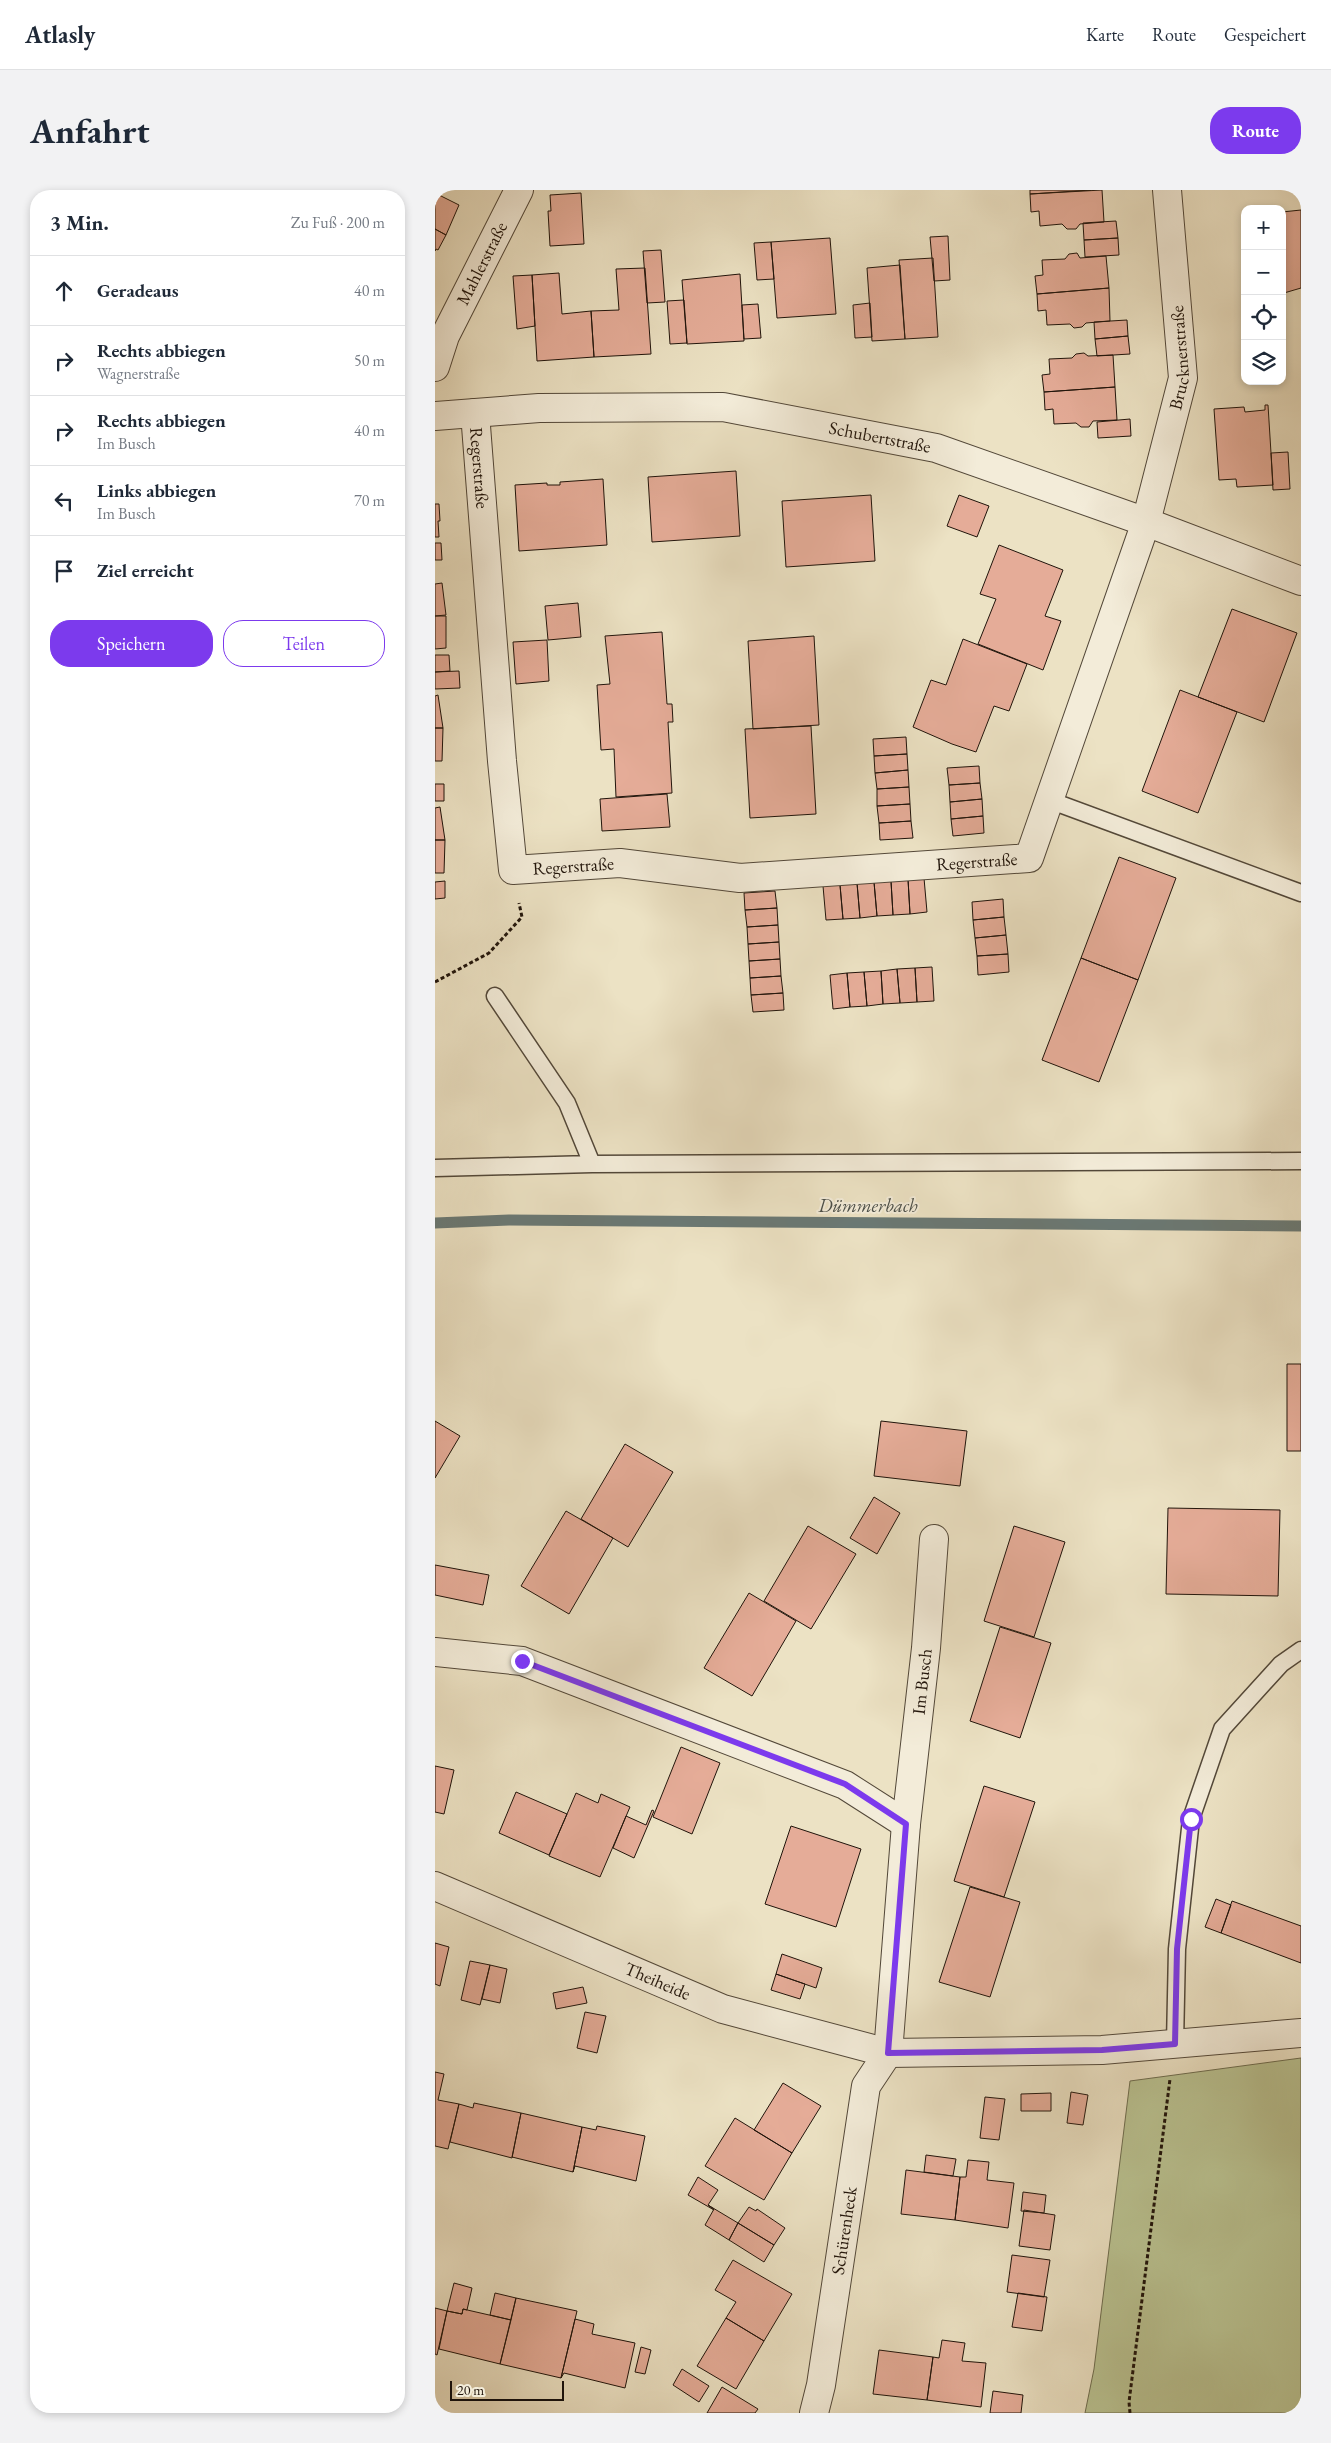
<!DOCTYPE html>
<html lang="de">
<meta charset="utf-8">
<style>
body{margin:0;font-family:"EB Garamond",serif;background:#f2f2f3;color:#1f2937}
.controls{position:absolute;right:15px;top:15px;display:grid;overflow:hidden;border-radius:10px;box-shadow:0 2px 8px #0003}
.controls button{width:45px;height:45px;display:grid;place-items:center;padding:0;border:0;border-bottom:1px solid #e0e1e3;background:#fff;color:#1f2937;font:25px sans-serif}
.scale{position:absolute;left:15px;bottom:12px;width:114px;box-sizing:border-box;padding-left:5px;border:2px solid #20140b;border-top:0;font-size:14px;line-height:18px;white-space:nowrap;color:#20140b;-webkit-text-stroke:4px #f3ecd9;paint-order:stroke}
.stop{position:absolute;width:15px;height:15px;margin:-11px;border:4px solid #7c3aed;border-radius:50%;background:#fff}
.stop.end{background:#7c3aed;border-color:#fff;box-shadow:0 1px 5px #0008}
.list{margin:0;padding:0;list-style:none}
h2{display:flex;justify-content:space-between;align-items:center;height:65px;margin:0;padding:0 20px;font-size:21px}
h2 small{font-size:16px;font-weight:400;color:#747a83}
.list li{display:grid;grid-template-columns:32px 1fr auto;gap:15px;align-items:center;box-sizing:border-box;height:70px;padding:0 20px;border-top:1px solid #e0e1e3}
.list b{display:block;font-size:19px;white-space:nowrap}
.list p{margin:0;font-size:16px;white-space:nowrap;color:#747a83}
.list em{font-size:16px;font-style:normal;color:#747a83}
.actions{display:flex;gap:10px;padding:15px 20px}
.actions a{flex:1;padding:11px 0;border:1px solid #7c3aed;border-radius:20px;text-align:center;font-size:18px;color:#7c3aed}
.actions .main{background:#7c3aed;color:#fff}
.icon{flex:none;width:28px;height:28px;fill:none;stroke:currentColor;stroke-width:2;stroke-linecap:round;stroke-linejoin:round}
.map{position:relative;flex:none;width:866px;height:2223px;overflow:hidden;border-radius:20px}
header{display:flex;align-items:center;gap:30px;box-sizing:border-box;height:70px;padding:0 25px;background:#fff;border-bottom:1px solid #e0e1e3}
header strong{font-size:24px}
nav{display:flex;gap:28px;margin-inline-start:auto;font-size:18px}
.intro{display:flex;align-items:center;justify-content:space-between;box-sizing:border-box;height:120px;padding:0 30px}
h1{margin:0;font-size:35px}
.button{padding:12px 22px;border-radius:20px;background:#7c3aed;color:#fff;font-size:18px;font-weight:700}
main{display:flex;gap:30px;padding:0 30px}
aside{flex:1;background:#fff;border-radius:20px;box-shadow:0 2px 8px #0003}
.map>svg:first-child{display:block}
.green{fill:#bac392;stroke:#6d6c4e}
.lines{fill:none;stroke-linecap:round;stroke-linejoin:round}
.stream{stroke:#6a7975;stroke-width:11}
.building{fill:#e5ac98;stroke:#20140b}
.service-casing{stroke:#534839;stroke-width:19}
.minor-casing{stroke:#534839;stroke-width:30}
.path{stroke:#20140b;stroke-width:3;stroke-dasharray:4 2.5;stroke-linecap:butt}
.service{stroke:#f3ecd9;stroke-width:16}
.minor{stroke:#f3ecd9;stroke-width:28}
.route{stroke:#7c3aed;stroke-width:6}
.labels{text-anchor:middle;stroke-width:4;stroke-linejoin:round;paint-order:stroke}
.street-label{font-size:18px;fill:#20140b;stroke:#f3ecd9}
.water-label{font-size:19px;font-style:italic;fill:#4b4f49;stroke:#f3ecd9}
</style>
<header>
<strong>Atlasly</strong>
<nav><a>Karte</a><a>Route</a><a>Gespeichert</a></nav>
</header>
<div class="intro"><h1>Anfahrt</h1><a class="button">Route</a></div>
<main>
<aside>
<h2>3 Min.<small>Zu Fuß · 200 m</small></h2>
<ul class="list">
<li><svg class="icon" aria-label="ahead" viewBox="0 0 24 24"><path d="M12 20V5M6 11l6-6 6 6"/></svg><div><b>Geradeaus</b></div><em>40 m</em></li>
<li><svg class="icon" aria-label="right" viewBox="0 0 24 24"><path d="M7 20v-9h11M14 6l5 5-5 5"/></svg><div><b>Rechts abbiegen</b><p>Wagnerstraße</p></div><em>50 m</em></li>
<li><svg class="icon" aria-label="right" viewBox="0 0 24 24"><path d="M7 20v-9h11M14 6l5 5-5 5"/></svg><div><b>Rechts abbiegen</b><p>Im Busch</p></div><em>40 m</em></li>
<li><svg class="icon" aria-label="left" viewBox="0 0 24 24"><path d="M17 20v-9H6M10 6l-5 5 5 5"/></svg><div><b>Links abbiegen</b><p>Im Busch</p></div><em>70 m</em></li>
<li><svg class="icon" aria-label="arrive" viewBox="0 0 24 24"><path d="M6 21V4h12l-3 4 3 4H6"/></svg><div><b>Ziel erreicht</b></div></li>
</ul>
<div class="actions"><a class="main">Speichern</a><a>Teilen</a></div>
</aside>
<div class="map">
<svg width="866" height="2223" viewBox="0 0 866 2223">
<rect width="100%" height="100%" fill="#ece2c4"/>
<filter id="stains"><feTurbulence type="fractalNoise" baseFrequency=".004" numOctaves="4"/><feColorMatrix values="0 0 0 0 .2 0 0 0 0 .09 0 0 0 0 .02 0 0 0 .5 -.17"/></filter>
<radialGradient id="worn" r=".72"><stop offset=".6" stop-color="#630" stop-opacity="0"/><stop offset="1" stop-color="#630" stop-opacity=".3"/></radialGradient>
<path class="green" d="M 866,1868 L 866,2223 L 650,2223 L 659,2179 L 695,1891 Z"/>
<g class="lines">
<path class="stream" d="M 0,1033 L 74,1030 L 866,1036"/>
</g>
<path class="building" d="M 595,0 L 656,0 L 595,4 Z
M 667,0 L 669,32 L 645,34 L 641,39 L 632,39 L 627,34 L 605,36 L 604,21 L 596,22 L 595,4 Z
M 0,3 L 24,15 L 11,45 L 0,39 Z
M 146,3 L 149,54 L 115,56 L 113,21 L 116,21 L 115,5 Z
M 866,20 L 866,98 L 849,103 L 847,101 L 847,22 Z
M 681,31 L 683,48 L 649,50 L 648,33 Z
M 0,39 L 11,45 L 3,60 L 1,59 L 0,61 Z
M 513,46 L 515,90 L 499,91 L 495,47 Z
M 395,48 L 401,124 L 342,128 L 336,52 Z
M 683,48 L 684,65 L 650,67 L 649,50 Z
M 336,52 L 339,89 L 322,90 L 319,53 Z
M 226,60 L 230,112 L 212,113 L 208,61 Z
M 642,63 L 645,68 L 671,66 L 674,98 L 602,104 L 600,86 L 608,85 L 607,70 L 630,69 L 634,64 Z
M 498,68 L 503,147 L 470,149 L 464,70 Z
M 465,75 L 470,149 L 437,151 L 432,78 Z
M 210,78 L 216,164 L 159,167 L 156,121 L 184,120 L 181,79 Z
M 124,83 L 127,124 L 156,121 L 159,167 L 102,171 L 97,85 Z
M 305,84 L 309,151 L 252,154 L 247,90 Z
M 97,85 L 100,136 L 82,139 L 78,86 Z
M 674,98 L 675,131 L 651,133 L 647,137 L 639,138 L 635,134 L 612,135 L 611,120 L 603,121 L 602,104 Z
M 249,110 L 252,153 L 235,154 L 232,111 Z
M 435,113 L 437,147 L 420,148 L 418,115 Z
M 323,114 L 326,148 L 309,149 L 307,115 Z
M 692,130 L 693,146 L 660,149 L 659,132 Z
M 693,146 L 695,164 L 662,166 L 660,149 Z
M 649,163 L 653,166 L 678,165 L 680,197 L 609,202 L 607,185 L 615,184 L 614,169 L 637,168 L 641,164 Z
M 680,197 L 682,230 L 658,231 L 654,237 L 646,237 L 641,233 L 619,234 L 618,219 L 610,220 L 609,202 Z
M 830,215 L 833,215 L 838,295 L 802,297 L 801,289 L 784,290 L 779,219 L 809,217 L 810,222 L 830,220 Z
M 695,229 L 696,246 L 663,248 L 662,232 Z
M 853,262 L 855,299 L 838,300 L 836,263 Z
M 301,281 L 305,346 L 217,352 L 213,287 Z
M 168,289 L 172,355 L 84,361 L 80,295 L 112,293 L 112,295 L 125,295 L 125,292 Z
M 436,305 L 440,371 L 351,377 L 347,311 Z
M 524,305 L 554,316 L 542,347 L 512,336 Z
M 0,314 L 4,314 L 5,331 L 3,331 L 4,347 L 0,347 Z
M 0,353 L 6,353 L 7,370 L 0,370 Z
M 564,355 L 628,380 L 610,426 L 626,431 L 608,480 L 543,454 L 561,409 L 545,404 Z
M 7,393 L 11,425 L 0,426 L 0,394 Z
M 143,413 L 146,447 L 113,450 L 110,416 Z
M 797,419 L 862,443 L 829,532 L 763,507 Z
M 0,426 L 11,426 L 11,458 L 0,459 Z
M 227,442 L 232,514 L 237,514 L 238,532 L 233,532 L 237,603 L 181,607 L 179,559 L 166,560 L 162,495 L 175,494 L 170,446 Z
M 379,446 L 384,535 L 318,539 L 313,451 Z
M 528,449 L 592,474 L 574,521 L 559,516 L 541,562 L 517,554 L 478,537 L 496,490 L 511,495 Z
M 112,450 L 114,491 L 81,494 L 78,452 Z
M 0,465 L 14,465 L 15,481 L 0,482 Z
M 24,481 L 25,498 L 0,499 L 0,482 Z
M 745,500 L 802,522 L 763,623 L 707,601 Z
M 3,505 L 8,538 L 0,538 L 0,506 Z
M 376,536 L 381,624 L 315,628 L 310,539 Z
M 0,538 L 8,538 L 7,571 L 0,571 Z
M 471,547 L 472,564 L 439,566 L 438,549 Z
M 472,564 L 473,580 L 440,583 L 439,566 Z
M 544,576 L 545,593 L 514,595 L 512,578 Z
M 473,580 L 474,597 L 442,599 L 440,583 Z
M 545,593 L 547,609 L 515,612 L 514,595 Z
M 0,594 L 9,594 L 9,611 L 0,611 Z
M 474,597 L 475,614 L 442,616 L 442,599 Z
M 232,604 L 235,637 L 167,641 L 165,609 Z
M 547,609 L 548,626 L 516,629 L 515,612 Z
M 475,614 L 476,631 L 444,633 L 442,616 Z
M 5,617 L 10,650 L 0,650 L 0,618 Z
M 548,626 L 549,643 L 518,646 L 516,629 Z
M 476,631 L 478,648 L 445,650 L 444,633 Z
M 0,650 L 10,650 L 9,683 L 0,683 Z
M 684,667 L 741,688 L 703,790 L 646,768 Z
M 489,688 L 492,722 L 475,724 L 473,689 Z
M 473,689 L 475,724 L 458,725 L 456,691 Z
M 10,691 L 10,708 L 0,709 L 0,692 Z
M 456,691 L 458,725 L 442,726 L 439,692 Z
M 439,692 L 442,726 L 425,728 L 422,693 Z
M 422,693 L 425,728 L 408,729 L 405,695 Z
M 405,695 L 408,729 L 391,730 L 388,696 Z
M 340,701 L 342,718 L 310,720 L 309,703 Z
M 568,709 L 569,727 L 538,730 L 537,712 Z
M 342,718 L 343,735 L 312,737 L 310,720 Z
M 569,727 L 571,745 L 540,748 L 538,730 Z
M 343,735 L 344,752 L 313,754 L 312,737 Z
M 571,745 L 573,764 L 542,766 L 540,748 Z
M 344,752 L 345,769 L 314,771 L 313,754 Z
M 573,764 L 574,782 L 543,785 L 542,766 Z
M 646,768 L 703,790 L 664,892 L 607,870 Z
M 345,769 L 346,786 L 315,788 L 314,771 Z
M 497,777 L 499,811 L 482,812 L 480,778 Z
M 480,778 L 482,812 L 465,813 L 462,779 Z
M 462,779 L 465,813 L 448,814 L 446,781 Z
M 446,781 L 448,814 L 432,816 L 429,782 Z
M 429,782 L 432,816 L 415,817 L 412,783 Z
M 412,783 L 415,817 L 398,819 L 395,785 Z
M 346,786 L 348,803 L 316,805 L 315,788 Z
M 348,803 L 349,820 L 318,822 L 316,805 Z
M 852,1174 L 866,1174 L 866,1261 L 852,1261 Z
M 0,1231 L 25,1246 L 0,1288 Z
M 446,1231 L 532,1241 L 525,1296 L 439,1286 Z
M 190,1254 L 238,1282 L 193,1357 L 146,1329 Z
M 439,1307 L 465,1323 L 442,1364 L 415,1348 Z
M 733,1318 L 845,1320 L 843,1406 L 731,1404 Z
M 131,1321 L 178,1348 L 134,1424 L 86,1396 Z
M 373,1336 L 421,1364 L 376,1439 L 329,1411 Z
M 579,1336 L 630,1352 L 599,1447 L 549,1431 Z
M 0,1375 L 54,1385 L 48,1415 L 0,1405 Z
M 314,1403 L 361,1431 L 317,1506 L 269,1478 Z
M 565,1437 L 616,1453 L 585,1548 L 535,1531 Z
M 246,1557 L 285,1573 L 257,1644 L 218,1627 Z
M 0,1576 L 19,1580 L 9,1624 L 0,1622 Z
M 549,1596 L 600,1612 L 569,1707 L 519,1691 Z
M 81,1602 L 132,1624 L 114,1665 L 64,1643 Z
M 141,1603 L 163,1613 L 166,1604 L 195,1617 L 165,1687 L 114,1666 Z
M 217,1620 L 219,1621 L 199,1668 L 178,1658 L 191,1626 L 211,1635 Z
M 356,1636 L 426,1659 L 401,1737 L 330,1714 Z
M 535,1697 L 585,1712 L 555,1807 L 504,1792 Z
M 781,1709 L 796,1715 L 786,1743 L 770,1737 Z
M 797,1711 L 866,1736 L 866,1773 L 786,1743 Z
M 0,1753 L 14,1757 L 5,1796 L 0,1794 Z
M 347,1764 L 387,1778 L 381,1798 L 341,1784 Z
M 35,1771 L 55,1775 L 45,1815 L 26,1810 Z
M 55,1775 L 72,1779 L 65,1813 L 47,1809 Z
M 341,1784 L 370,1794 L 365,1809 L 336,1800 Z
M 148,1797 L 152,1813 L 121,1819 L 118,1803 Z
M 150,1822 L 171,1826 L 162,1863 L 142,1858 Z
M 0,1882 L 9,1884 L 3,1910 L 24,1914 L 13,1959 L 0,1956 Z
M 348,1893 L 386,1916 L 357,1963 L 319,1940 Z
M 636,1902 L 653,1905 L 648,1935 L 632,1933 Z
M 616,1903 L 616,1921 L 586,1921 L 586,1904 Z
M 550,1907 L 570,1909 L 564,1950 L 545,1948 Z
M 39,1913 L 86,1923 L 77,1968 L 15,1952 L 24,1914 L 38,1918 Z
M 86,1923 L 147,1937 L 138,1982 L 77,1967 Z
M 300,1928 L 357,1963 L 329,2010 L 270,1976 Z
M 162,1936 L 210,1946 L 201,1991 L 140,1976 L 138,1982 L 147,1937 L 161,1940 Z
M 491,1965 L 521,1969 L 518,1986 L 489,1982 Z
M 533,1970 L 554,1972 L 552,1990 L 579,1993 L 573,2038 L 520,2030 L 525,1987 L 531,1987 Z
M 471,1980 L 525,1987 L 520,2030 L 466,2024 Z
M 263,1987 L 283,2000 L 273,2015 L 279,2020 L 253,2005 Z
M 588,2002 L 611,2005 L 609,2023 L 586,2021 Z
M 273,2015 L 303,2033 L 294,2050 L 270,2035 L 279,2019 Z
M 314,2017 L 321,2021 L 322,2019 L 350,2038 L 339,2055 L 303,2033 Z
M 589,2020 L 620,2025 L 615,2060 L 584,2056 Z
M 303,2033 L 339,2055 L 329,2072 L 294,2050 Z
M 577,2065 L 615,2070 L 609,2107 L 572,2102 Z
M 298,2070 L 357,2104 L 329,2151 L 291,2128 L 301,2112 L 280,2100 Z
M 19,2093 L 37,2098 L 32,2120 L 28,2119 L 27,2124 L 12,2121 Z
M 60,2103 L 81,2108 L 76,2130 L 55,2125 Z
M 583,2103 L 612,2107 L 607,2141 L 577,2137 Z
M 81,2108 L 142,2121 L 126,2188 L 65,2174 Z
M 0,2118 L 12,2121 L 2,2165 L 0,2164 Z
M 28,2119 L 76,2130 L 65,2174 L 4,2159 L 12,2121 L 27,2124 Z
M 291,2128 L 329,2151 L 301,2199 L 262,2176 Z
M 140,2129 L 159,2134 L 157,2144 L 200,2153 L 190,2198 L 129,2183 L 126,2188 Z
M 507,2150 L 530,2153 L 527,2171 L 551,2173 L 546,2217 L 492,2210 L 498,2167 L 504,2168 Z
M 206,2157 L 216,2160 L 210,2184 L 200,2182 Z
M 444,2160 L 498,2167 L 492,2210 L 438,2204 Z
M 247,2179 L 274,2196 L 264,2212 L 238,2195 Z
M 287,2197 L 323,2219 L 320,2223 L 272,2223 Z
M 558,2201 L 588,2205 L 586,2223 L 555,2223 Z"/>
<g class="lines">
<g class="service-casing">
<path id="service" d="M 614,610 L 866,703
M 60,806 L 132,913 L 157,974
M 0,978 L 157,974 L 866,971
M 740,1854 L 742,1759 L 756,1629 L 787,1539 L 846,1474 L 866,1460"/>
</g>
<g class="minor-casing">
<g id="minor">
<path id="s1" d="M 0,177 L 10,146 L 84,0"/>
<path id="s2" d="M 40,223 L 67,571 L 78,680 L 185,673 L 305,688 L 594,668 L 711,332 L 748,188 L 732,0"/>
<path id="s3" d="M 0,226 L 104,218 L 288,217 L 501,258 L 711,332 L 866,391"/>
<path d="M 0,1462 L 87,1471 L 410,1595 L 471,1634"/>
<path id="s4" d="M 0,1696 L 288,1819 L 453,1863 L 667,1860 L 866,1843"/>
<path id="s5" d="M 379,2223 L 386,2195 L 431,1896 L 453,1863 L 471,1634 L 491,1458 L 499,1349"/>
</g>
</g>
<path class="path" d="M 0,792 L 54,763 L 87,727 L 84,713
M 695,2223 L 694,2212 L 735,1889"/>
<use href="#service" class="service"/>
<use href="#minor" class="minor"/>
</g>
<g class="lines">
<path class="route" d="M 87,1471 L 410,1594 L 471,1634 L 453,1863 L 667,1860 L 740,1854 L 742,1759 L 756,1629"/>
</g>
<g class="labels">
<g class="street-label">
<text dy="6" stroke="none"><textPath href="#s1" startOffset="114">Mahlerstraße</textPath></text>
<text dy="6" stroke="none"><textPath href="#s2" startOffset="1501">Brucknerstraße</textPath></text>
<text dy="6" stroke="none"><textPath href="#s3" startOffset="448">Schubertstraße</textPath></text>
<text dy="6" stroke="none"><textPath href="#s2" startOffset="55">Regerstraße</textPath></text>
<text dy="6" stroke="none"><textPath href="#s2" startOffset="924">Regerstraße</textPath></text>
<text dy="6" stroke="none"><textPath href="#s2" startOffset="519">Regerstraße</textPath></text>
<text dy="6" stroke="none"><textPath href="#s5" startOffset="744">Im Busch</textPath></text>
<text dy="6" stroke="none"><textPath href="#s4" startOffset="242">Theiheide</textPath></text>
<text dy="6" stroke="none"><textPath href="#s5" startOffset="185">Schürenheck</textPath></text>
</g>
<g class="water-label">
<text x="433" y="1022">Dümmerbach</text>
</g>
</g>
<rect width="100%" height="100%" filter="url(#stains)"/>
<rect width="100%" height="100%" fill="url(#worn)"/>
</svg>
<div class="controls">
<button>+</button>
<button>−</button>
<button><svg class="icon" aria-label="locate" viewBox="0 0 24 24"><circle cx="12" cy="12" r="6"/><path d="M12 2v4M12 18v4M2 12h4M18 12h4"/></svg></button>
<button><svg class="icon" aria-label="layers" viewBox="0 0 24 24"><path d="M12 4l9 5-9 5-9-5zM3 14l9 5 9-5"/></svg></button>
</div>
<div class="scale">20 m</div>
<div class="stop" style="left:756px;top:1629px"></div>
<div class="stop end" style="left:87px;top:1471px"></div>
</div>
</main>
